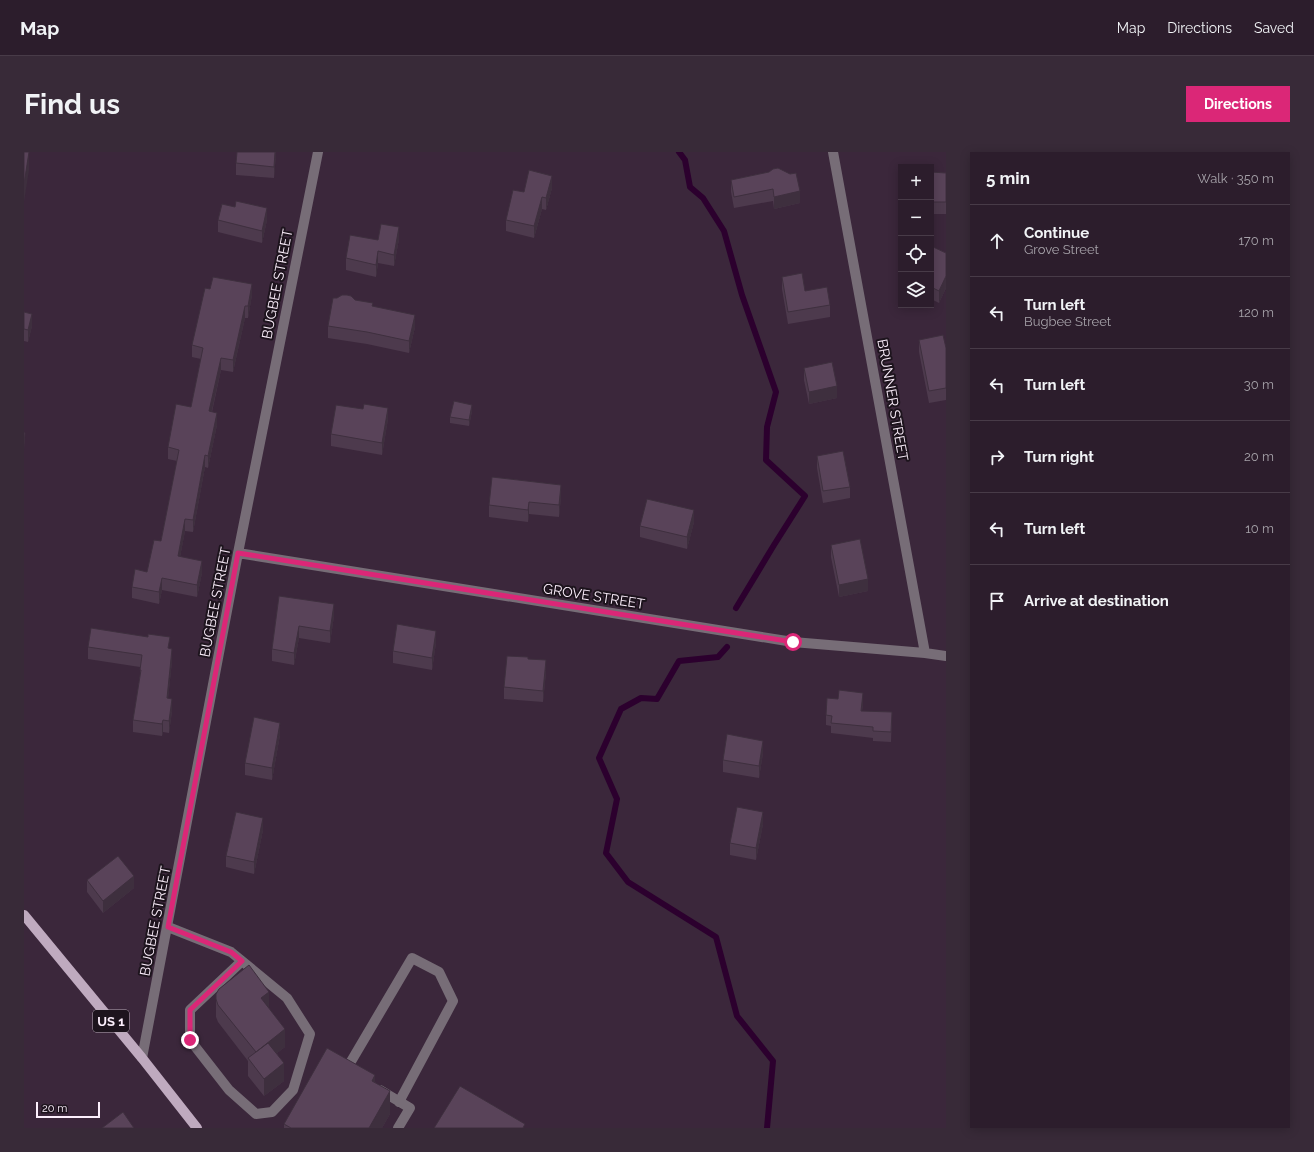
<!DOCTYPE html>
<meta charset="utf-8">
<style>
body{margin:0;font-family:Raleway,sans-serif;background:#382a38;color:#f1f3f6}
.controls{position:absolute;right:12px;top:12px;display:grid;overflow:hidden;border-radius:0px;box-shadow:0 2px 10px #0003}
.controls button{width:36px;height:36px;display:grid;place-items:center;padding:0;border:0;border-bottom:1px solid #483b48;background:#2c1d2c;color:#f1f3f6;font:20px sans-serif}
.scale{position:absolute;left:12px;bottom:10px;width:64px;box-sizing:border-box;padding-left:4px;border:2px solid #fceffc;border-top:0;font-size:11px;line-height:14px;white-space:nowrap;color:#fceffc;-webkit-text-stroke:3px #1d141d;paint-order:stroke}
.stop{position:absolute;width:12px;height:12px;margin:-9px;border:3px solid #db2777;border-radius:50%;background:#fff}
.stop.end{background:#db2777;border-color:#fff;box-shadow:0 1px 4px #0008}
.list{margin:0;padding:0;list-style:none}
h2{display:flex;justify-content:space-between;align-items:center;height:52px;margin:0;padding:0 16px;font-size:17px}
h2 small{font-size:13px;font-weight:400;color:#a6a2a9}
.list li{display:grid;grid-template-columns:26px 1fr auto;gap:12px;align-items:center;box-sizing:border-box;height:72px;padding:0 16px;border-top:1px solid #483b48}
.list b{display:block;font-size:15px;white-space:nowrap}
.list p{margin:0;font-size:13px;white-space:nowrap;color:#a6a2a9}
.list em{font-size:13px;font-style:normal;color:#a6a2a9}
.icon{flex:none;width:22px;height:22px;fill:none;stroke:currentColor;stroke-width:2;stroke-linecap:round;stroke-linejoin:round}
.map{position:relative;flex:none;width:922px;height:976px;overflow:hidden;border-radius:0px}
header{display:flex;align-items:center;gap:24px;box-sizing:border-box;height:56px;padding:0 20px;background:#2c1d2c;border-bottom:1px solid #483b48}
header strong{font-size:19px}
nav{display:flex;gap:22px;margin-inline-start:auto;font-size:14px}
.intro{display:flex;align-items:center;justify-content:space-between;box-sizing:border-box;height:96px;padding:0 24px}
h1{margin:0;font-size:28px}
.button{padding:10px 18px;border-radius:0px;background:#db2777;color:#fff;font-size:14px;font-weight:700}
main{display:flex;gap:24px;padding:0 24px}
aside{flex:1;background:#2c1d2c;border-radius:0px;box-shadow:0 2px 10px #0003}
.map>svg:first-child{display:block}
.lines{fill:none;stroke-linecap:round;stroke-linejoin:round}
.stream{stroke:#2c002e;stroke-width:6}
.lane{stroke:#776d77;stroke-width:10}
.street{stroke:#776d77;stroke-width:10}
.primary{stroke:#bfaabf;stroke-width:10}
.wall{fill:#4d3a4d}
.shaded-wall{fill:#3e2f3e}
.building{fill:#594359;stroke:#3e2f3e}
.route{stroke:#db2777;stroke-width:5}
.labels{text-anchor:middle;stroke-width:4;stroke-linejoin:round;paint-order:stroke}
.shield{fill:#1d141d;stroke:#b9adb9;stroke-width:1}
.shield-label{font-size:13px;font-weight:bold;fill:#fceffc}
.street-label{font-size:14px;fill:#fceffc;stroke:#1d141d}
</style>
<header>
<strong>Map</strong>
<nav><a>Map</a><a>Directions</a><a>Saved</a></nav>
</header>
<div class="intro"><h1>Find us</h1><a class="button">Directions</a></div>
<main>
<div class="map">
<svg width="922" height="976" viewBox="0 0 922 976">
<rect width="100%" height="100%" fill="#3b273b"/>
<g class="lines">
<path class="stream" d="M 655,0 L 661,8 L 666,35 L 679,46 L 700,79 L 718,143 L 752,240 L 743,275 L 742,308 L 781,344 L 750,393 L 712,456
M 703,495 L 694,505 L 655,509 L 633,547 L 617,546 L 597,557 L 575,606 L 593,647 L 582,701 L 604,730 L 692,785 L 713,864 L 749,909 L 743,976"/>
<path class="lane" d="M 144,775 L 207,800 L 263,846 L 286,882 L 269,938 L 248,960 L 232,962 L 205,938 L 166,888 L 166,858 L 218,809
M 325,920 L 322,918 L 388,806 L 415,820 L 429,849 L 375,950
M 356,938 L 386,956 L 374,976"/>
<path class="street" d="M 809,0 L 901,501
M 214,401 L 769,490 L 901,501 L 922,504
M 118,906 L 214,401 L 294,0"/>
<path class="primary" d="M 0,763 L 118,906 L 173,976"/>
</g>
<path class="wall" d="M 252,0 L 250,26 L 212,23 L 212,11 Z
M 745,20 L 776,51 L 750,57 L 749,49 L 710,56 L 707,40 L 707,28 Z
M 907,20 L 922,21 L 922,62 L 907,62 Z
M 528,36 L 522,58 L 518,57 L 510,86 L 482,79 L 482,68 L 500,40 Z
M 211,55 L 243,68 L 238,91 L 194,80 L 194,68 Z
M 375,87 L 370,114 L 354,111 L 352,125 L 322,118 L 322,106 L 354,88 Z
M 907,94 L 922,101 L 922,136 L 915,151 L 907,147 Z
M 758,125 L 781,139 L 806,153 L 806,165 L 764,172 L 758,137 Z
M 186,137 L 228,143 L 224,166 L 221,166 L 209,220 L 197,218 L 188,260 L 193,273 L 184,316 L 181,315 L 169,380 L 161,379 L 156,405 L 178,421 L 173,445 L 138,438 L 135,452 L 108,446 L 108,435 L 123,420 L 137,389 L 153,309 L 144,307 L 144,295 L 167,255 L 177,207 L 168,205 L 168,193 Z
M 331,148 L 349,154 L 391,175 L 385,201 L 343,192 L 304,186 L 304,174 Z
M 0,160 L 8,174 L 4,190 L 0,189 Z
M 895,188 L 922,196 L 922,248 L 905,251 L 895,200 Z
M 780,216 L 813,246 L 785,252 L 780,228 Z
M 448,259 L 445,274 L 426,271 L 426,265 Z
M 364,267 L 358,303 L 307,294 L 307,282 Z
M 793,304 L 826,335 L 826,346 L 799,351 L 793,316 Z
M 537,345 L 535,365 L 505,362 L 504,370 L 465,365 L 465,353 Z
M 670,370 L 663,397 L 616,385 L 616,374 Z
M 807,393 L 844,439 L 815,445 L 807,405 Z
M 255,444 L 310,464 L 306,491 L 275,486 L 270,513 L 248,509 L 248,497 Z
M 412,491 L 408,518 L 369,511 L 369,499 Z
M 64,495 L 146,497 L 148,509 L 144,546 L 148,559 L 145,581 L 139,580 L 138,584 L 109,580 L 109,568 L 116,524 L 116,515 L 64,507 Z
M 504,507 L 522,520 L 519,550 L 480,547 L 480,535 Z
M 839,551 L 838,559 L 868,560 L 867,590 L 849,589 L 849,586 L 807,581 L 807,574 L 802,573 L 802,563 Z
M 256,583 L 248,628 L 221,623 L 221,611 Z
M 739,601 L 735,626 L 699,620 L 699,608 Z
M 739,672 L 732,708 L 706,703 L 706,691 Z
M 239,678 L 230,722 L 202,715 L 202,704 Z
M 63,728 L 110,736 L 79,761 L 63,740 Z
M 192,847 L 245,856 L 261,895 L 253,901 L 260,929 L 240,944 L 224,924 L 224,909 L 194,870 L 192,865 Z
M 351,930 L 366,962 L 358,976 L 260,976 L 260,972 Z"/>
<path class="shaded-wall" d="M 5,0 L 5,18 L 0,50 L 0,32 Z
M 251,0 L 252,0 L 252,3 L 250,26 L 250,15 Z
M 528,24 L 528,36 L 522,58 L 522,46 Z
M 776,39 L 776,51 L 750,57 L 750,45 Z
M 518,45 L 518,57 L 510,86 L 510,74 Z
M 243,56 L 243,68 L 238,91 L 238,79 Z
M 375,75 L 375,87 L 370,114 L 370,103 Z
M 354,99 L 354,111 L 352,125 L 352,113 Z
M 922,124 L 922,136 L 915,151 L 915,139 Z
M 228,132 L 228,143 L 224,166 L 224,154 Z
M 221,154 L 221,166 L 209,220 L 209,208 Z
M 8,162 L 8,174 L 4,190 L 4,178 Z
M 391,163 L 391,175 L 385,201 L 385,189 Z
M 197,206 L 197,218 L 185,271 L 185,259 Z
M 813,234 L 813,246 L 785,252 L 785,240 Z
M 448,253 L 448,259 L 445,274 L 445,268 Z
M 364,256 L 364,267 L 358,303 L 358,291 Z
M 193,261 L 193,273 L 184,316 L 184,304 Z
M 1,281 L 1,287 L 0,298 L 0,292 Z
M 181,303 L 181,315 L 169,380 L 169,368 Z
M 537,333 L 537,345 L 535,365 L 535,353 Z
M 505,350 L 505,362 L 504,370 L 504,358 Z
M 670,358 L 670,370 L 663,397 L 663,385 Z
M 161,367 L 161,379 L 154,416 L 154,404 Z
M 178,409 L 178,421 L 173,445 L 173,433 Z
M 138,426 L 138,438 L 135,452 L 135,440 Z
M 844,427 L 844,439 L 815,445 L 815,433 Z
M 310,452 L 310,464 L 306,491 L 306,479 Z
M 275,474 L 275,486 L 270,513 L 270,501 Z
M 412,479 L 412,491 L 408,518 L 408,506 Z
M 148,497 L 148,509 L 143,558 L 143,546 Z
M 522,508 L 522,520 L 519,550 L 519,539 Z
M 839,541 L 839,551 L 837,569 L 837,559 Z
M 148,547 L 148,559 L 145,581 L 145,569 Z
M 139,568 L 139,580 L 138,584 L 138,572 Z
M 256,571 L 256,583 L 248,628 L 248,616 Z
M 739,589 L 739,601 L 735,626 L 735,614 Z
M 739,660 L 739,672 L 732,708 L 732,696 Z
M 239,666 L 239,678 L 230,722 L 230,710 Z
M 110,724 L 110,736 L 79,761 L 79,749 Z
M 245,840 L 245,857 L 237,846 Z
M 261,877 L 261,895 L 232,917 L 232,900 Z
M 260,911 L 260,929 L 240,944 L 240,927 Z
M 351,923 L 351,946 L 348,929 Z
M 366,939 L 366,962 L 358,976 L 345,976 Z"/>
<path class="building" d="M 0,0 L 5,0 L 0,32 Z
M 213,0 L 251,0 L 250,15 L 212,11 Z
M 754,16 L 766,22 L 772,21 L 776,39 L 750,45 L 749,37 L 710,45 L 707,28 L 745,20 L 749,17 Z
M 505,18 L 528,24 L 522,46 L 518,45 L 510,74 L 482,68 L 489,38 L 500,40 Z
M 907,20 L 922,21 L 922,50 L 907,50 Z
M 212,49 L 243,56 L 238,79 L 194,68 L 198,52 L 211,55 Z
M 357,72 L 375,75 L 370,103 L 354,99 L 352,113 L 322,106 L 326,83 L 354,88 Z
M 907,94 L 922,101 L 922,124 L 915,139 L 907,135 Z
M 778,121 L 781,139 L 803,135 L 806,153 L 764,160 L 758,125 Z
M 189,125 L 228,132 L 224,154 L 221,154 L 209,208 L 197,206 L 185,259 L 193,261 L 184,304 L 181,303 L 169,368 L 161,367 L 154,404 L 178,409 L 173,433 L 138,426 L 135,440 L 108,435 L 111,417 L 123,420 L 130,388 L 137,389 L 155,298 L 144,295 L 152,252 L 167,255 L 179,196 L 168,193 L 181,136 L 186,137 Z
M 318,143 L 323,143 L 327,144 L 331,148 L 349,151 L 348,154 L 391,163 L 385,189 L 343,180 L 304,174 L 309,146 L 313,146 Z
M 0,160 L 8,162 L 4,178 L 0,177 Z
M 919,183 L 922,196 L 922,236 L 905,239 L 895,188 Z
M 808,210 L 813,234 L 785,240 L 780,216 Z
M 430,249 L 448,253 L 445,268 L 426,265 Z
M 340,252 L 364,256 L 358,291 L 307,282 L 312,253 L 339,257 Z
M 0,280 L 1,281 L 0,292 Z
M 819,299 L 826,335 L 799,339 L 793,304 Z
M 468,325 L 537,333 L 535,353 L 505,350 L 504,358 L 465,353 Z
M 623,347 L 670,358 L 663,385 L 616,374 Z
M 836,387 L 844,427 L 815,433 L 807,393 Z
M 255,444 L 310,452 L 306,479 L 275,474 L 270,501 L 248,497 Z
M 373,472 L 412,479 L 408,506 L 369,499 Z
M 67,476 L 124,485 L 124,482 L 146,485 L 144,496 L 148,497 L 143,546 L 148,547 L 145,569 L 139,568 L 138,572 L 109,568 L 117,518 L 116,518 L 118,503 L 64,495 Z
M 483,504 L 504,505 L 504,507 L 522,508 L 519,539 L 480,535 Z
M 815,538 L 839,541 L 837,559 L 868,560 L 867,580 L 849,579 L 849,575 L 807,571 L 808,564 L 802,563 L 803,546 L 814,547 Z
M 230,565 L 256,571 L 248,616 L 221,611 Z
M 703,582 L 739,589 L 735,614 L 699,608 Z
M 713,655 L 739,660 L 732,696 L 706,691 Z
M 212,660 L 239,666 L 230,710 L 202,704 Z
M 94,704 L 110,724 L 79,749 L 63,728 Z
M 225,813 L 245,840 L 237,846 L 261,877 L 232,900 L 194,853 L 192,847 L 192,842 L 195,837 Z
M 244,891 L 260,911 L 240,927 L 224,906 Z
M 303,896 L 351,923 L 348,929 L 366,939 L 345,976 L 267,976 L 260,972 Z
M 436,934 L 501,972 L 499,976 L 410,976 Z
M 99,960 L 110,976 L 78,976 Z"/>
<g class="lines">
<path class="route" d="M 166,888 L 166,858 L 218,809 L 207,800 L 144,775 L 214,401 L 769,490"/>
</g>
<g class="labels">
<rect class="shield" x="69" y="858" width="36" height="22" rx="3"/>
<g class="shield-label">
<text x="87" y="874">US 1</text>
</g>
<g class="street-label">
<text transform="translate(253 132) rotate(-79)" y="5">BUGBEE STREET</text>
<text transform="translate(869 248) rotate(80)" y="5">BRUNNER STREET</text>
<text transform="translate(570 444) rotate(9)" y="5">GROVE STREET</text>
<text transform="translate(191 450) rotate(-79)" y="5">BUGBEE STREET</text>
<text transform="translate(131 769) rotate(-79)" y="5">BUGBEE STREET</text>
</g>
</g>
</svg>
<div class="controls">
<button>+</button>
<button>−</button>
<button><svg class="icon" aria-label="locate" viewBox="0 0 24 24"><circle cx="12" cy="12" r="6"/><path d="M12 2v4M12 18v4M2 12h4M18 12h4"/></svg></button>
<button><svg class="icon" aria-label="layers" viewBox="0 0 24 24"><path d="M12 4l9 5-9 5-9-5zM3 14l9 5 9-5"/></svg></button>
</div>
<div class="scale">20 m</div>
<div class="stop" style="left:769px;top:490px"></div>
<div class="stop end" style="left:166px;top:888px"></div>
</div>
<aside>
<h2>5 min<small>Walk · 350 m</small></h2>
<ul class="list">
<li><svg class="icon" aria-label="ahead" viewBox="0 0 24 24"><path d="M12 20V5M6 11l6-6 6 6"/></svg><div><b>Continue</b><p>Grove Street</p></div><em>170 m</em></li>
<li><svg class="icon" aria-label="left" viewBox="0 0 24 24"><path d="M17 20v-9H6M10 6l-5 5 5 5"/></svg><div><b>Turn left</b><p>Bugbee Street</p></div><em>120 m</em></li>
<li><svg class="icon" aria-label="left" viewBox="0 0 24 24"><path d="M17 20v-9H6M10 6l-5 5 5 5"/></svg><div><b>Turn left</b></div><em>30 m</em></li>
<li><svg class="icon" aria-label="right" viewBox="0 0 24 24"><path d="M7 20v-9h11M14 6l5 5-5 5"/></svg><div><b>Turn right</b></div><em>20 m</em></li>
<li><svg class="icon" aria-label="left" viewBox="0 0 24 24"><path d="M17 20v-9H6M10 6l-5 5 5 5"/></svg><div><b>Turn left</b></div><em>10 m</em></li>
<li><svg class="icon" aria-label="arrive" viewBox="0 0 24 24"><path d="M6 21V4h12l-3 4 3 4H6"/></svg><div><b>Arrive at destination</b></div></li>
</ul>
</aside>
</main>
